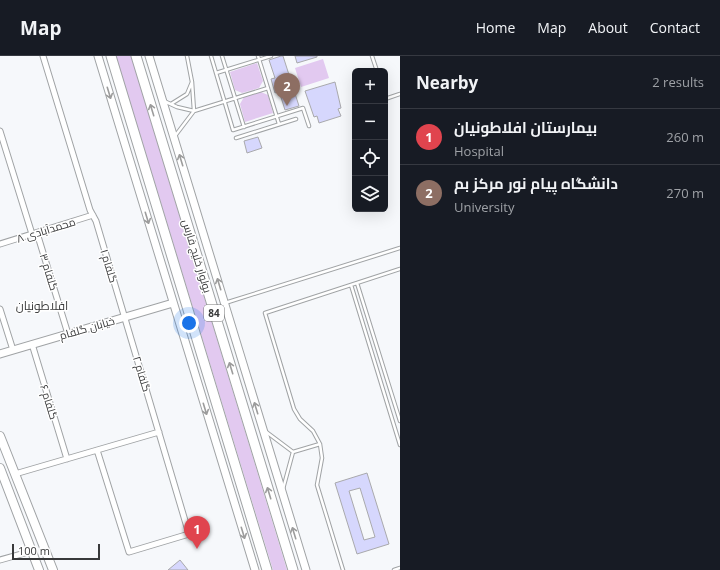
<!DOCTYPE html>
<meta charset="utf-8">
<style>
body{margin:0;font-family:"Open Sans",Cairo,sans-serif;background:#242831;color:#f1f3f6}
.controls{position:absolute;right:12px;top:12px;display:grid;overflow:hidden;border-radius:6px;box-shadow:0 4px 16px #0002}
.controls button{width:36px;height:36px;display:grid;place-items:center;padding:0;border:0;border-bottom:1px solid #363941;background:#171b24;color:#f1f3f6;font:20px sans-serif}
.scale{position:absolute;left:12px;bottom:10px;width:88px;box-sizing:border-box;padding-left:4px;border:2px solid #38393a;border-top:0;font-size:11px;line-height:14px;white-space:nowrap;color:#38393a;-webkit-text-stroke:3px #fff;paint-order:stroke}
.you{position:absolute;left:189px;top:267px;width:14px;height:14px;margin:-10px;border:3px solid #fff;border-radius:50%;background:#1a73e8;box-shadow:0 0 0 6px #1a73e833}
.badge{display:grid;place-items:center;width:26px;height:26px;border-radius:50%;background:#d93025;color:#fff;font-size:13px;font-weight:700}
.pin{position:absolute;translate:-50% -33px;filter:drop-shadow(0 1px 2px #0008)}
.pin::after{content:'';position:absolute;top:21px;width:14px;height:12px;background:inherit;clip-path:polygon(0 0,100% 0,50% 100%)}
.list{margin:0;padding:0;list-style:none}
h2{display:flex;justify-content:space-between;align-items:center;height:52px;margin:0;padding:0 16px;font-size:17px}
h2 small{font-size:13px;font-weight:400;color:#9ea1a6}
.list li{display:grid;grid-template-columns:26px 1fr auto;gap:12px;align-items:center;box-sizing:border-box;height:56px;padding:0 16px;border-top:1px solid #363941}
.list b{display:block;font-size:15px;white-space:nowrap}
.list p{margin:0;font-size:13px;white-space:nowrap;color:#9ea1a6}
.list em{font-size:13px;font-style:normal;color:#9ea1a6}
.icon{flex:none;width:22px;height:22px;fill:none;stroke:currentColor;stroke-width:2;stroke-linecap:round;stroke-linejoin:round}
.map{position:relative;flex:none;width:400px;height:514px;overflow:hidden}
header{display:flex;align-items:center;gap:24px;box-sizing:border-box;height:56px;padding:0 20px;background:#171b24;border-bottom:1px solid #363941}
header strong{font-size:19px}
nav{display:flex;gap:22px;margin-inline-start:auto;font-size:14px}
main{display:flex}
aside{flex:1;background:#171b24}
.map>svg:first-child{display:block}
.green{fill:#e2c9f0}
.building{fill:#d6d7fd;stroke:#a9a9ac;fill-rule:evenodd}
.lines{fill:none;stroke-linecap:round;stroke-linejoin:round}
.lane-casing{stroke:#a0a3a5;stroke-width:4.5}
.street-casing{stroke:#a0a3a5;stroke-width:7}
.secondary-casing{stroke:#a0a3a5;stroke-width:9}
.primary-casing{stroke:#a0a3a5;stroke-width:10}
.highway-casing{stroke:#a0a3a5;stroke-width:11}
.lane{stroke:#fff;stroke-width:2.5}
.street{stroke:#fff;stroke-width:5}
.secondary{stroke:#fff;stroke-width:7}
.primary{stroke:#fff;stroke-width:8}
.highway{stroke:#fff;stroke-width:9}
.oneway{stroke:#9c9c9c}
.labels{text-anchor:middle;stroke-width:3;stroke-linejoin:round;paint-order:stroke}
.shield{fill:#fff;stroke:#747475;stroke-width:1}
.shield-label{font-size:10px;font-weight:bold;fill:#38393a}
.street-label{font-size:11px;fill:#38393a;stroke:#fff}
.neighbourhood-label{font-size:12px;fill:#38393a;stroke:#fff}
</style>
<header>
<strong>Map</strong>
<nav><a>Home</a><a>Map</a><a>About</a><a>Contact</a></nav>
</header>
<main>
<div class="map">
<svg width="400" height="514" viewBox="0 0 400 514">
<rect width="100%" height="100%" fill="#f6f8fb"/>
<path class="green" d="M 116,0 L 131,0 L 287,514 L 273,514 Z
M 323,3 L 329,22 L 301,31 L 295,12 Z
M 257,7 L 263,25 L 259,32 L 242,37 L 235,34 L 230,16 Z
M 261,36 L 268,39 L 273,57 L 245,66 L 240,48 L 244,41 Z"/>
<path class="building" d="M 281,0 L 283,0 L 299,50 L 285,54 L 279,35 L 275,37 L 271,23 L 275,22 L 269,4 Z
M 295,0 L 317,0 L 317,1 L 297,7 Z
M 335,26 L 341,52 L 338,53 L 341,60 L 319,67 L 317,60 L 314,61 L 305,35 Z
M 258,81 L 262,92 L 247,97 L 244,85 Z
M 367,417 L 389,488 L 357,498 L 335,427 ZM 360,432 L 375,481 L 364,484 L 349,435 Z
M 180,504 L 188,514 L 168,514 Z"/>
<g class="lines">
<g class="lane-casing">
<path id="lane" d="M 187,0 L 192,26 L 194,55 L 268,32
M 211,0 L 233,74 L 303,52 L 309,70
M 222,0 L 244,71
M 258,0 L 279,68
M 372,0 L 377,15
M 216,17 L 271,0
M 385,43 L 400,38
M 164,45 L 177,51 L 194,55 L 175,80
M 171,48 L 187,38 L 192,26
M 236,82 L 296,63
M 357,227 L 400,365
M 351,229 L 400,389
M 225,247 L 400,192
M 265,375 L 293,396
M 293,396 L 320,388
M 283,433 L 293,396
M 343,514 L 317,429 L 322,402 L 320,388 L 313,375 L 300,363 L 294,353 L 265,257 L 400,213
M 394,514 L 400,512"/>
</g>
<g class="street-casing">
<path id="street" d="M 43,0 L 90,154 L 96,165 L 189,478 L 129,496 L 97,394
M 0,75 L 32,178
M 37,177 L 68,278
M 0,188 L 93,159
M 0,253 L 13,294
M 32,288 L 67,403
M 15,418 L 159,376
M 0,504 L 32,495"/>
</g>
<g class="secondary-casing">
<path id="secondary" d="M 98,0 L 255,514
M 149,0 L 306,514
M 0,298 L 173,247"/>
</g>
<g class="primary-casing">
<path id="primary" d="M 0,380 L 53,514
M 0,412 L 39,514"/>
</g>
<g class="highway-casing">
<path id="highway" d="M 111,0 L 267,514
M 136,0 L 293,514"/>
</g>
<use href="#lane" class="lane"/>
<use href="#street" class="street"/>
<use href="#secondary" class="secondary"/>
<use href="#primary" class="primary"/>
<use href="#highway" class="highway"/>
</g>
<defs><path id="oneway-shaft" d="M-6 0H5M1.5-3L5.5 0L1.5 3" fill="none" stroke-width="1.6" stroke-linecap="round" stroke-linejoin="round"/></defs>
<g class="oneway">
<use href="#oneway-shaft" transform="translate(109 37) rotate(73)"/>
<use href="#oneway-shaft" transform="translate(152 54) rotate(-107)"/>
<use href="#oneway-shaft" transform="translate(181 104) rotate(-107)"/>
<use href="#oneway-shaft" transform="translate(147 162) rotate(73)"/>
<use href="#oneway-shaft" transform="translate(219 228) rotate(-107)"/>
<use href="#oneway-shaft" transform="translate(231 312) rotate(-107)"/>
<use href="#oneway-shaft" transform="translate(256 352) rotate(-107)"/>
<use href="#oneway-shaft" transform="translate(205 353) rotate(73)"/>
<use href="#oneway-shaft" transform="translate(269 437) rotate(-107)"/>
<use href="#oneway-shaft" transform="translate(243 477) rotate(73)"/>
<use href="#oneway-shaft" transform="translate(294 477) rotate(-107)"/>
</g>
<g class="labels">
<rect class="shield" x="204" y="249" width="20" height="16" rx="3"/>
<g class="shield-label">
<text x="214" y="261">84</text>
</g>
<g class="street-label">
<text transform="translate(46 174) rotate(-17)" y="4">محمدآبادی ۸</text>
<text transform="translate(197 200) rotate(73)" y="4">بولوار خلیج فارس</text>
<text transform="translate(109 210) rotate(73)" y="4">گلفام ۱</text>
<text transform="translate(49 216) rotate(73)" y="4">گلفام ۳</text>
<text transform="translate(87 272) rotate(-16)" y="4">خیابان گلفام</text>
<text transform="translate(142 318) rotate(73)" y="4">گلفام ۲</text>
<text transform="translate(49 346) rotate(73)" y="4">گلفام ۶</text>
</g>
<g class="neighbourhood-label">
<text x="42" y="254">افلاطونیان</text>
</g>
</g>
</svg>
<div class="controls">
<button>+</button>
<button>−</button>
<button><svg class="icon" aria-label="locate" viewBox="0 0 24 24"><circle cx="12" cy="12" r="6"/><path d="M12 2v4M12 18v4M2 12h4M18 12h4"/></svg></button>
<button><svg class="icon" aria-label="layers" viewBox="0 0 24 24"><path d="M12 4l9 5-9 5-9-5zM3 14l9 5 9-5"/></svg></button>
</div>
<div class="scale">100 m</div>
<div class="you"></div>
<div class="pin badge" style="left:197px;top:493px;background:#e0444e">1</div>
<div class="pin badge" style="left:287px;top:50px;background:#8d6e63">2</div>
</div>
<aside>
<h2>Nearby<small>2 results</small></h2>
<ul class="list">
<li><span class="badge" style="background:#e0444e">1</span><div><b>بیمارستان افلاطونیان</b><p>Hospital</p></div><em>260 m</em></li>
<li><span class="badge" style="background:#8d6e63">2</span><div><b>دانشگاه پیام نور مرکز بم</b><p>University</p></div><em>270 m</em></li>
</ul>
</aside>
</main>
